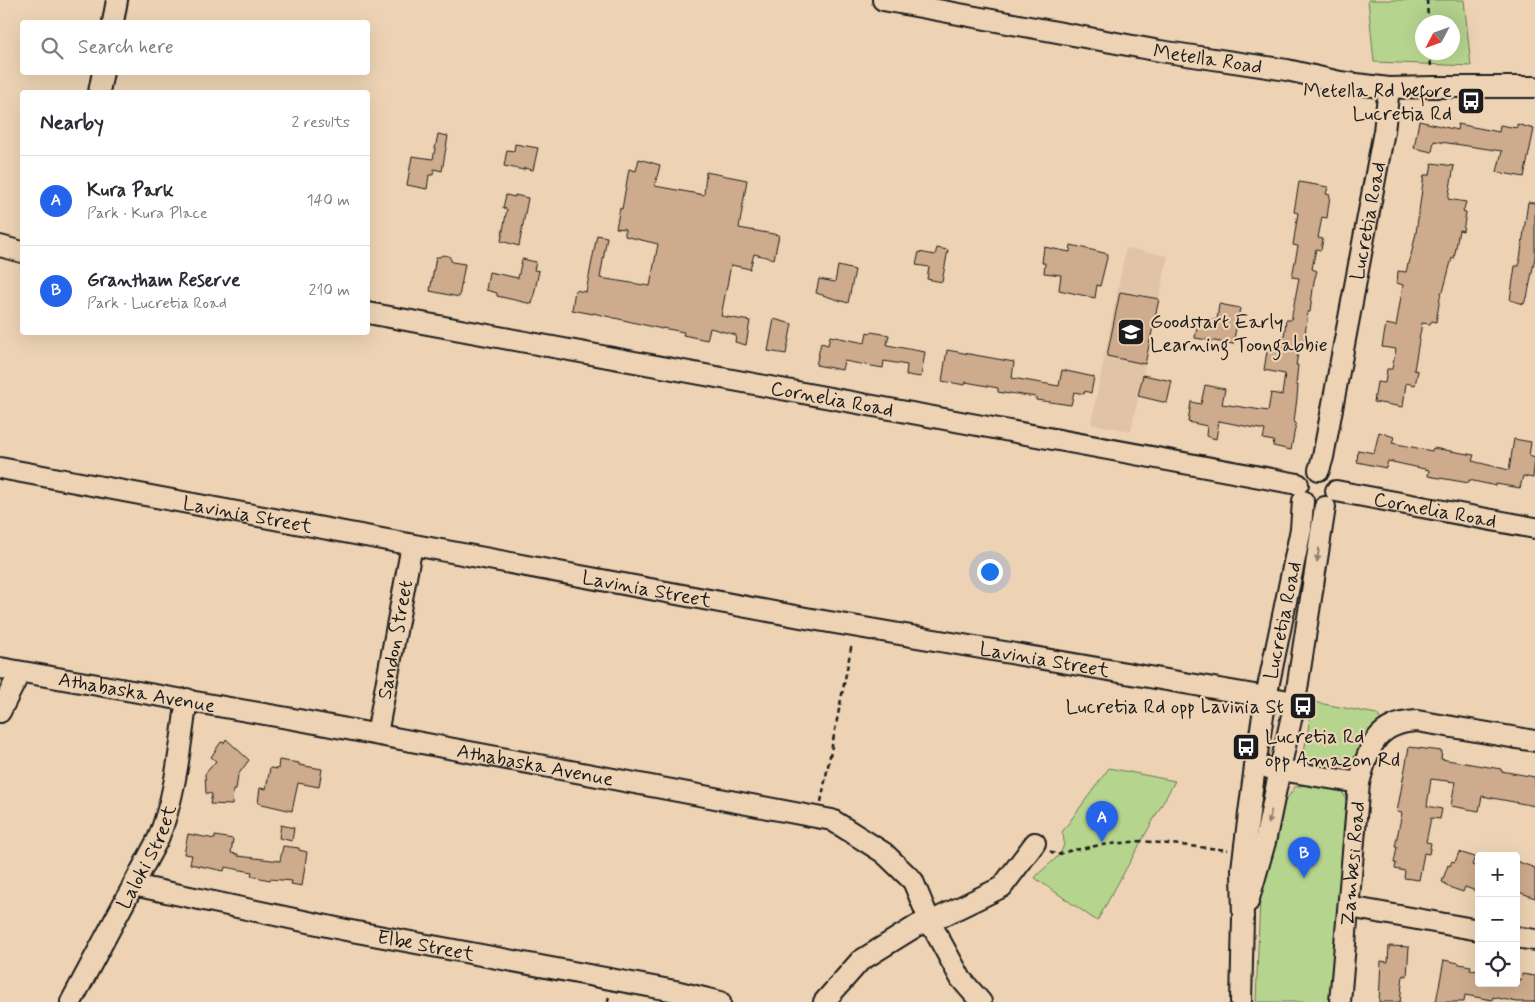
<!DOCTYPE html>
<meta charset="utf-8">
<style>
body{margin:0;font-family:Mynerve,sans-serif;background:#f2f2f3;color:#2b2b33}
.controls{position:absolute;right:15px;bottom:15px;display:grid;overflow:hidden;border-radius:5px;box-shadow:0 5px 20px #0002}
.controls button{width:45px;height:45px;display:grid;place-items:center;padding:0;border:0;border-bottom:1px solid #e1e1e2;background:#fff;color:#2b2b33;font:25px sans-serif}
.compass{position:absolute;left:1415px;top:15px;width:45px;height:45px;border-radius:50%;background:#fff;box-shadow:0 5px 20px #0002;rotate:229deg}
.you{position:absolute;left:989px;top:571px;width:18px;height:18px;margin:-12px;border:4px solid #fff;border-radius:50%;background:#1a73e8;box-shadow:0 0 0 8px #1a73e833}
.badge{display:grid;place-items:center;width:32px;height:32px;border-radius:50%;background:#2563eb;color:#fff;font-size:16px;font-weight:700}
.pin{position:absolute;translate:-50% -41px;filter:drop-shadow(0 1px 2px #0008)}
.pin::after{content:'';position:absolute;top:26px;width:18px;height:15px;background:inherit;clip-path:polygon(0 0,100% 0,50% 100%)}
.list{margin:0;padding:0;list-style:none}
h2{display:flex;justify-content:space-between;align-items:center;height:65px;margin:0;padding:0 20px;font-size:21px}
h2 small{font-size:16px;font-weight:400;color:#7c7c81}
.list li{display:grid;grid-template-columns:32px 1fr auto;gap:15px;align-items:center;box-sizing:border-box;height:90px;padding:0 20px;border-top:1px solid #e1e1e2}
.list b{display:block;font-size:19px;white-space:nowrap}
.list p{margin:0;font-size:16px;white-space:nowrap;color:#7c7c81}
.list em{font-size:16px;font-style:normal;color:#7c7c81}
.icon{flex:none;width:28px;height:28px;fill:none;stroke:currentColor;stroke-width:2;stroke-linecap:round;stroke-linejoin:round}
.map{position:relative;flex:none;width:1535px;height:1002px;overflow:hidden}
.search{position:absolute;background:#fff;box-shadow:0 5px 20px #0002;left:20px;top:20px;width:350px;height:55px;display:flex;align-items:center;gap:12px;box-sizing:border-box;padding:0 18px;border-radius:5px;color:#7c7c81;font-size:19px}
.panel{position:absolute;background:#fff;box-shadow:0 5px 20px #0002;left:20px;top:90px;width:350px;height:245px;border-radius:5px}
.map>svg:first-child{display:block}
.built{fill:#e0c4a5}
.green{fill:#b5d48e;stroke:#687855;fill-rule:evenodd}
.building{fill:#ceab8c;stroke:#1c1c1c}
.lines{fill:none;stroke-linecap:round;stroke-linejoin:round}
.minor-casing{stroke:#1c1c1c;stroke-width:24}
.path{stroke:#1c1c1c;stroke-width:2.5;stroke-dasharray:5 4;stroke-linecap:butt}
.minor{stroke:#edd3b4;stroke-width:20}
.oneway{fill:#8f8170}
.labels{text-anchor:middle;stroke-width:4.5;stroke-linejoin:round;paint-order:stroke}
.street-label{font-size:20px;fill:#1c1c1c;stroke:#edd3b4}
.poi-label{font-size:20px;fill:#1c1c1c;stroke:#edd3b4;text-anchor:end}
</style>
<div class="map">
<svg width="1535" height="1002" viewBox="0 0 1535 1002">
<rect width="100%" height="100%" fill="#edd3b4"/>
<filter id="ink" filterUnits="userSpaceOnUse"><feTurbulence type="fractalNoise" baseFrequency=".02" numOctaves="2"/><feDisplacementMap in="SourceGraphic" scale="10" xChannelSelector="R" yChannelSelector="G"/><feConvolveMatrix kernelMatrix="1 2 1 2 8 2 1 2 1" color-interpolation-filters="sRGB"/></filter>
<g filter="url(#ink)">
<path class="built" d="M 1126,248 L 1168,256 L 1131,431 L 1091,424 Z"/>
<path class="green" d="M 1368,0 L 1464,0 L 1471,66 L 1374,62 ZM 1452,22 L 1452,52 L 1422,52 L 1422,22 Z
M 1313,702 L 1377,714 L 1382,722 L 1370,732 L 1352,761 L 1335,767 L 1308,763 L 1303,757 Z
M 1109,768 L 1175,781 L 1097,921 L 1035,878 C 1046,863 1071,855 1062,832 Z
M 1304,785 L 1342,791 L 1349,806 L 1331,1002 L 1256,1002 L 1260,897 L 1270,860 L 1281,807 L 1295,787 Z"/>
<path class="building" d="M 1419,121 L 1457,130 L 1458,124 L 1499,132 L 1500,125 L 1517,128 L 1517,124 L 1534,129 L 1524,177 L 1497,172 L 1502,151 L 1434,141 L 1432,152 L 1414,148 Z
M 438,134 L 448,136 L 442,171 L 434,169 L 433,175 L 429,175 L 427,189 L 407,185 L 412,156 L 433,159 Z
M 515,144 L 538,148 L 533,170 L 524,168 L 524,170 L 504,166 L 507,150 L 514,151 Z
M 639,159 L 660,165 L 655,186 L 704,195 L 706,172 L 747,180 L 739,228 L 779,235 L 774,259 L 754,254 L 750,269 L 731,265 L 721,316 L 750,321 L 746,345 L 735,342 L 736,335 L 710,328 L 707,340 L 683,335 L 684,332 L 662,328 L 662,329 L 593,313 L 593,314 L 572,310 L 575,290 L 586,292 L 597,235 L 607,237 L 600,278 L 650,286 L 658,244 L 625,236 L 625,229 L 616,228 L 620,208 L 622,209 L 629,169 L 636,171 Z
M 1432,163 L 1454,166 L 1448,199 L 1466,202 L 1463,212 L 1466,213 L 1463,231 L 1459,230 L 1454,259 L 1452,258 L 1443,292 L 1441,292 L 1436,322 L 1432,321 L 1430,324 L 1422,323 L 1414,370 L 1418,371 L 1415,385 L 1406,383 L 1403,407 L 1374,402 L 1377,382 L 1385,383 L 1387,369 L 1392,369 L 1396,349 L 1382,347 L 1386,324 L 1396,326 L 1403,285 L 1397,283 L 1398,271 L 1406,272 L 1408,264 L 1409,264 L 1416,233 L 1424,175 L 1430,175 Z
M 1299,182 L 1328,187 L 1326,194 L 1330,195 L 1327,218 L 1322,217 L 1318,238 L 1323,239 L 1321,250 L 1316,249 L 1312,269 L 1317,271 L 1314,281 L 1310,312 L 1308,312 L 1304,342 L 1300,342 L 1296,365 L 1298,365 L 1296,385 L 1298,385 L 1297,398 L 1294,422 L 1296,423 L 1291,450 L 1273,446 L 1274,441 L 1263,439 L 1265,430 L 1219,421 L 1216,439 L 1206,436 L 1207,426 L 1188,422 L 1191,402 L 1201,404 L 1205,385 L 1225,389 L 1222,404 L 1268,411 L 1271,393 L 1282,395 L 1285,374 L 1264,370 L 1268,345 L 1283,348 L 1286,320 L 1291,320 L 1299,278 L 1292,277 L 1298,246 L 1293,245 L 1298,213 L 1294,212 Z
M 506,195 L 515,197 L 515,195 L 528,198 L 519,246 L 501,241 L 507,209 L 503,208 Z
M 1528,202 L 1535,203 L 1535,257 L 1527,298 L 1526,298 L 1524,304 L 1510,300 L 1515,266 L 1519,266 Z
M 1071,245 L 1108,254 L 1100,286 L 1097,285 L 1095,298 L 1059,290 L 1061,275 L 1044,273 L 1045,263 L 1042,263 L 1044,247 L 1070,252 Z
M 937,248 L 948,250 L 942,282 L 927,279 L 929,267 L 916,265 L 919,252 L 935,255 Z
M 443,255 L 449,256 L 452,262 L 465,264 L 459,297 L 430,291 L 436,257 L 439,257 Z
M 522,259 L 536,262 L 534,270 L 539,271 L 532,304 L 497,296 L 497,293 L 486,290 L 489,272 L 518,278 Z
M 838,266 L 855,270 L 848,303 L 816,293 L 819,279 L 835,282 Z
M 1120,292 L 1159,299 L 1145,364 L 1107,356 Z
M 1219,304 L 1240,308 L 1233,344 L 1195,338 L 1199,318 L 1217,320 Z
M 774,319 L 792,324 L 786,354 L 768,351 Z
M 867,332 L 870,333 L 871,332 L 889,335 L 887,345 L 925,352 L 921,377 L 906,375 L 907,365 L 884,361 L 883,368 L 844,361 L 842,370 L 816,365 L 821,343 L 828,345 L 830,336 L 865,343 Z
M 947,350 L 1014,362 L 1012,378 L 1059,386 L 1062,370 L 1094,377 L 1091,393 L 1085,391 L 1084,394 L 1074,392 L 1071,405 L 1036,400 L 1036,397 L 1009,393 L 1009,394 L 998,392 L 998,388 L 966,382 L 965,385 L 942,381 Z
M 1143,375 L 1172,381 L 1167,403 L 1138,396 Z
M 1379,432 L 1394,437 L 1392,443 L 1432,451 L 1433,448 L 1474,455 L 1472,461 L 1509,470 L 1514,439 L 1531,442 L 1529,456 L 1535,458 L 1533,478 L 1523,476 L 1520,488 L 1496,484 L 1496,486 L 1469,480 L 1469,483 L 1428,476 L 1429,470 L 1388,461 L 1386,468 L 1357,462 L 1358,450 L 1374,453 Z
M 226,739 L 249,760 L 238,775 L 236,790 L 233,790 L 232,805 L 210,804 L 212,794 L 206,793 L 205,774 L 216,761 L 211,757 L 221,742 L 224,743 Z
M 1409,747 L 1442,751 L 1441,759 L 1501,769 L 1501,771 L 1535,777 L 1535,806 L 1482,796 L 1479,811 L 1451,806 L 1455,782 L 1431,779 L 1427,806 L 1442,809 L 1440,819 L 1431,818 L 1426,842 L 1431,843 L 1429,854 L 1424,853 L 1419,880 L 1404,878 L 1405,871 L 1395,869 L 1396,863 L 1394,863 L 1397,847 L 1395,847 L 1402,813 L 1397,812 Z
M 279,760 L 299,763 L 299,765 L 322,769 L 319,787 L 298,783 L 292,811 L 258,803 L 260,788 L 266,789 L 270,768 L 278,769 Z
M 281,825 L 294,828 L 292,841 L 279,838 Z
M 188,834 L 215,839 L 215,836 L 233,839 L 231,853 L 238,854 L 238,856 L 280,861 L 283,846 L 299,848 L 299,850 L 307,852 L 302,886 L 291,884 L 292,881 L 270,879 L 270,880 L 251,876 L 252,872 L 225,867 L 224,871 L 190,864 L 192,855 L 184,854 Z
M 1459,852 L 1475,857 L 1472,865 L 1479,868 L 1479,892 L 1465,887 L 1463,892 L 1446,886 L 1446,884 L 1442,882 L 1448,865 L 1450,866 L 1452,861 L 1455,862 Z
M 1516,861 L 1535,868 L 1535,898 L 1516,891 Z
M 1389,946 L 1409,947 L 1407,976 L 1403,975 L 1400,1002 L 1379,1002 L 1381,961 L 1388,962 Z
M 1444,960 L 1459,963 L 1459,964 L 1471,966 L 1470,970 L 1479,971 L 1479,983 L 1516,983 L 1516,980 L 1521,980 L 1522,974 L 1535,976 L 1535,1002 L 1517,1002 L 1493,997 L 1492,1000 L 1465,995 L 1464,1002 L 1436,1002 Z"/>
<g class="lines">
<g class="minor-casing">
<g id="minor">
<path id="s1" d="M 883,0 L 1160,51 L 1287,70 L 1340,82 L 1389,88 L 1432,87 L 1535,87"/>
<path d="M 113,22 L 117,0"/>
<path d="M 99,92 L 103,72"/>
<path d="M 0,246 L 22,252"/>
<path id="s2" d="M 368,313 L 1298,484"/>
<path id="s3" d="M 0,468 L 806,618 L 1295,702"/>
<path id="s4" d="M 1319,470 L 1323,457 L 1384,131 L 1389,88"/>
<path id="s5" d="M 1336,491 L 1535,528"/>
<path id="s6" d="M 0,668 L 299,720 L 832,820 L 884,853 L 913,881 L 930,922 L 961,979 L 981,1002"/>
<path d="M 0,712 L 20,672"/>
<path id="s7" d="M 377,734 L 412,545"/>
<path d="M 1268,768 L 1359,783"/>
<path id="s8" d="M 133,885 L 346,930 L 675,991 L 720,1002"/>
<path d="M 1248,902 L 1265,842 L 1280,769 L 1295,702 L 1325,507"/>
<path d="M 1349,907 L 1479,930"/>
<path d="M 1516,937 L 1535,940"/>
<path id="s9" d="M 71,1002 L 158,839 C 176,795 180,746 187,699"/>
<path d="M 824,1002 L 860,961 L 918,925 L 930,922 L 1002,887 L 1035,843"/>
<path id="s10" d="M 1241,1002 L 1243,918 L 1242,869 L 1255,766 L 1266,697 L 1301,529 L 1303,501"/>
<path id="s11" d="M 1340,1002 L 1359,783 C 1369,747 1376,723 1417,721 L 1535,741"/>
</g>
</g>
<path class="path" d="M 1427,0 L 1428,22
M 1430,52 L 1431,68
M 821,802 L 852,643
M 1050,851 L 1057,855 L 1069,851 L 1101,845 L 1141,841 L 1228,850
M 608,1002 L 609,995"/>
<use href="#minor" class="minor"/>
</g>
<defs><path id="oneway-solid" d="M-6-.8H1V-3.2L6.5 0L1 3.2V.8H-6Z" transform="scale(1.25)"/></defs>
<g class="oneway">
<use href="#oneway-solid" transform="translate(1318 555) rotate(99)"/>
<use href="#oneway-solid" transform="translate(1270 817) rotate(101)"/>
</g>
</g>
<defs>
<g id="bus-square" transform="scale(1.4375)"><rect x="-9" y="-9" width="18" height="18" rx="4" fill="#1c1c1c" stroke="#edd3b4"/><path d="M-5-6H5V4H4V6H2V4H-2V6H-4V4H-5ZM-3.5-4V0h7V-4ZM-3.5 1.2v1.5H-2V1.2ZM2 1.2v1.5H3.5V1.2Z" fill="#fff"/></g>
<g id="school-square" transform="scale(1.4375)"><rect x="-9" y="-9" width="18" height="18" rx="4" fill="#1c1c1c" stroke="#edd3b4"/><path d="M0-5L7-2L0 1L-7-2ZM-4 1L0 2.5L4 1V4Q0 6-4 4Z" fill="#fff"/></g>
</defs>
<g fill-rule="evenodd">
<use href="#bus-square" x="1471" y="101"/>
<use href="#school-square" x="1131" y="332"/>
<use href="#bus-square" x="1303" y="706"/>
<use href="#bus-square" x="1246" y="747"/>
</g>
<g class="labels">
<g class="street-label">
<text dy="7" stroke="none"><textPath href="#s1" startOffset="330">Metella Road</textPath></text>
<text dy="7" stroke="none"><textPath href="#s4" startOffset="254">Lucretia Road</textPath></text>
<text dy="7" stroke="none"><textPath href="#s2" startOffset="472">Cornelia Road</textPath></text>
<text dy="7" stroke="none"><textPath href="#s5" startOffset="101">Cornelia Road</textPath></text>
<text dy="7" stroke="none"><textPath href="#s3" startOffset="252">Lavinia Street</textPath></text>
<text dy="7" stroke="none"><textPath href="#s3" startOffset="658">Lavinia Street</textPath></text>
<text dy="7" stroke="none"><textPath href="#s10" startOffset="385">Lucretia Road</textPath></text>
<text dy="7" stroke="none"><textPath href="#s7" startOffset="96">Sandon Street</textPath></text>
<text dy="7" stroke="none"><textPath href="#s3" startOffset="1062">Lavinia Street</textPath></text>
<text dy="7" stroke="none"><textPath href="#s6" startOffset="139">Athabaska Avenue</textPath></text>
<text dy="7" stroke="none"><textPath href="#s6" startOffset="544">Athabaska Avenue</textPath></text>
<text dy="7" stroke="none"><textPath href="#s9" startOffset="164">Laloki Street</textPath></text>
<text dy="7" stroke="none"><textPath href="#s11" startOffset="139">Zambesi Road</textPath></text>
<text dy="7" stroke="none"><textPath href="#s8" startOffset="299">Elbe Street</textPath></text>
</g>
<g class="poi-label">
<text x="1452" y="97">Metella Rd before<tspan x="1452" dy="23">Lucretia Rd</tspan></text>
<text x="1150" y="328" text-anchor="start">Goodstart Early<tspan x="1150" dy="23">Learning Toongabbie</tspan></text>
<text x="1284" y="713">Lucretia Rd opp Lavinia St</text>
<text x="1265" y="743" text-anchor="start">Lucretia Rd<tspan x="1265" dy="23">opp Amazon Rd</tspan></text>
</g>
</g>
</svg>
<div class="controls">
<button>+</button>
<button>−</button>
<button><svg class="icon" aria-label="locate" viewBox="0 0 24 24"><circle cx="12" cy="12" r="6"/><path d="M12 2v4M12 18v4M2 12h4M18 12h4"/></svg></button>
</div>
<svg class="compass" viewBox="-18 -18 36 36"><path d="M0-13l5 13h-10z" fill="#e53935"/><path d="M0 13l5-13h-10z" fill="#7c7c81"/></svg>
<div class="you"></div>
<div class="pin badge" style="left:1102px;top:842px">A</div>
<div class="pin badge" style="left:1304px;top:878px">B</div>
<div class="search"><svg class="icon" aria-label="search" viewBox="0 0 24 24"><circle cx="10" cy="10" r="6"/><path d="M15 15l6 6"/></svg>Search here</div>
<section class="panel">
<h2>Nearby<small>2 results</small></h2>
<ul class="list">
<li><span class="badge">A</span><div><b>Kura Park</b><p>Park · Kura Place</p></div><em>140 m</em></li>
<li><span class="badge">B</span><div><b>Grantham Reserve</b><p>Park · Lucretia Road</p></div><em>210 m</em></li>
</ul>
</section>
</div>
